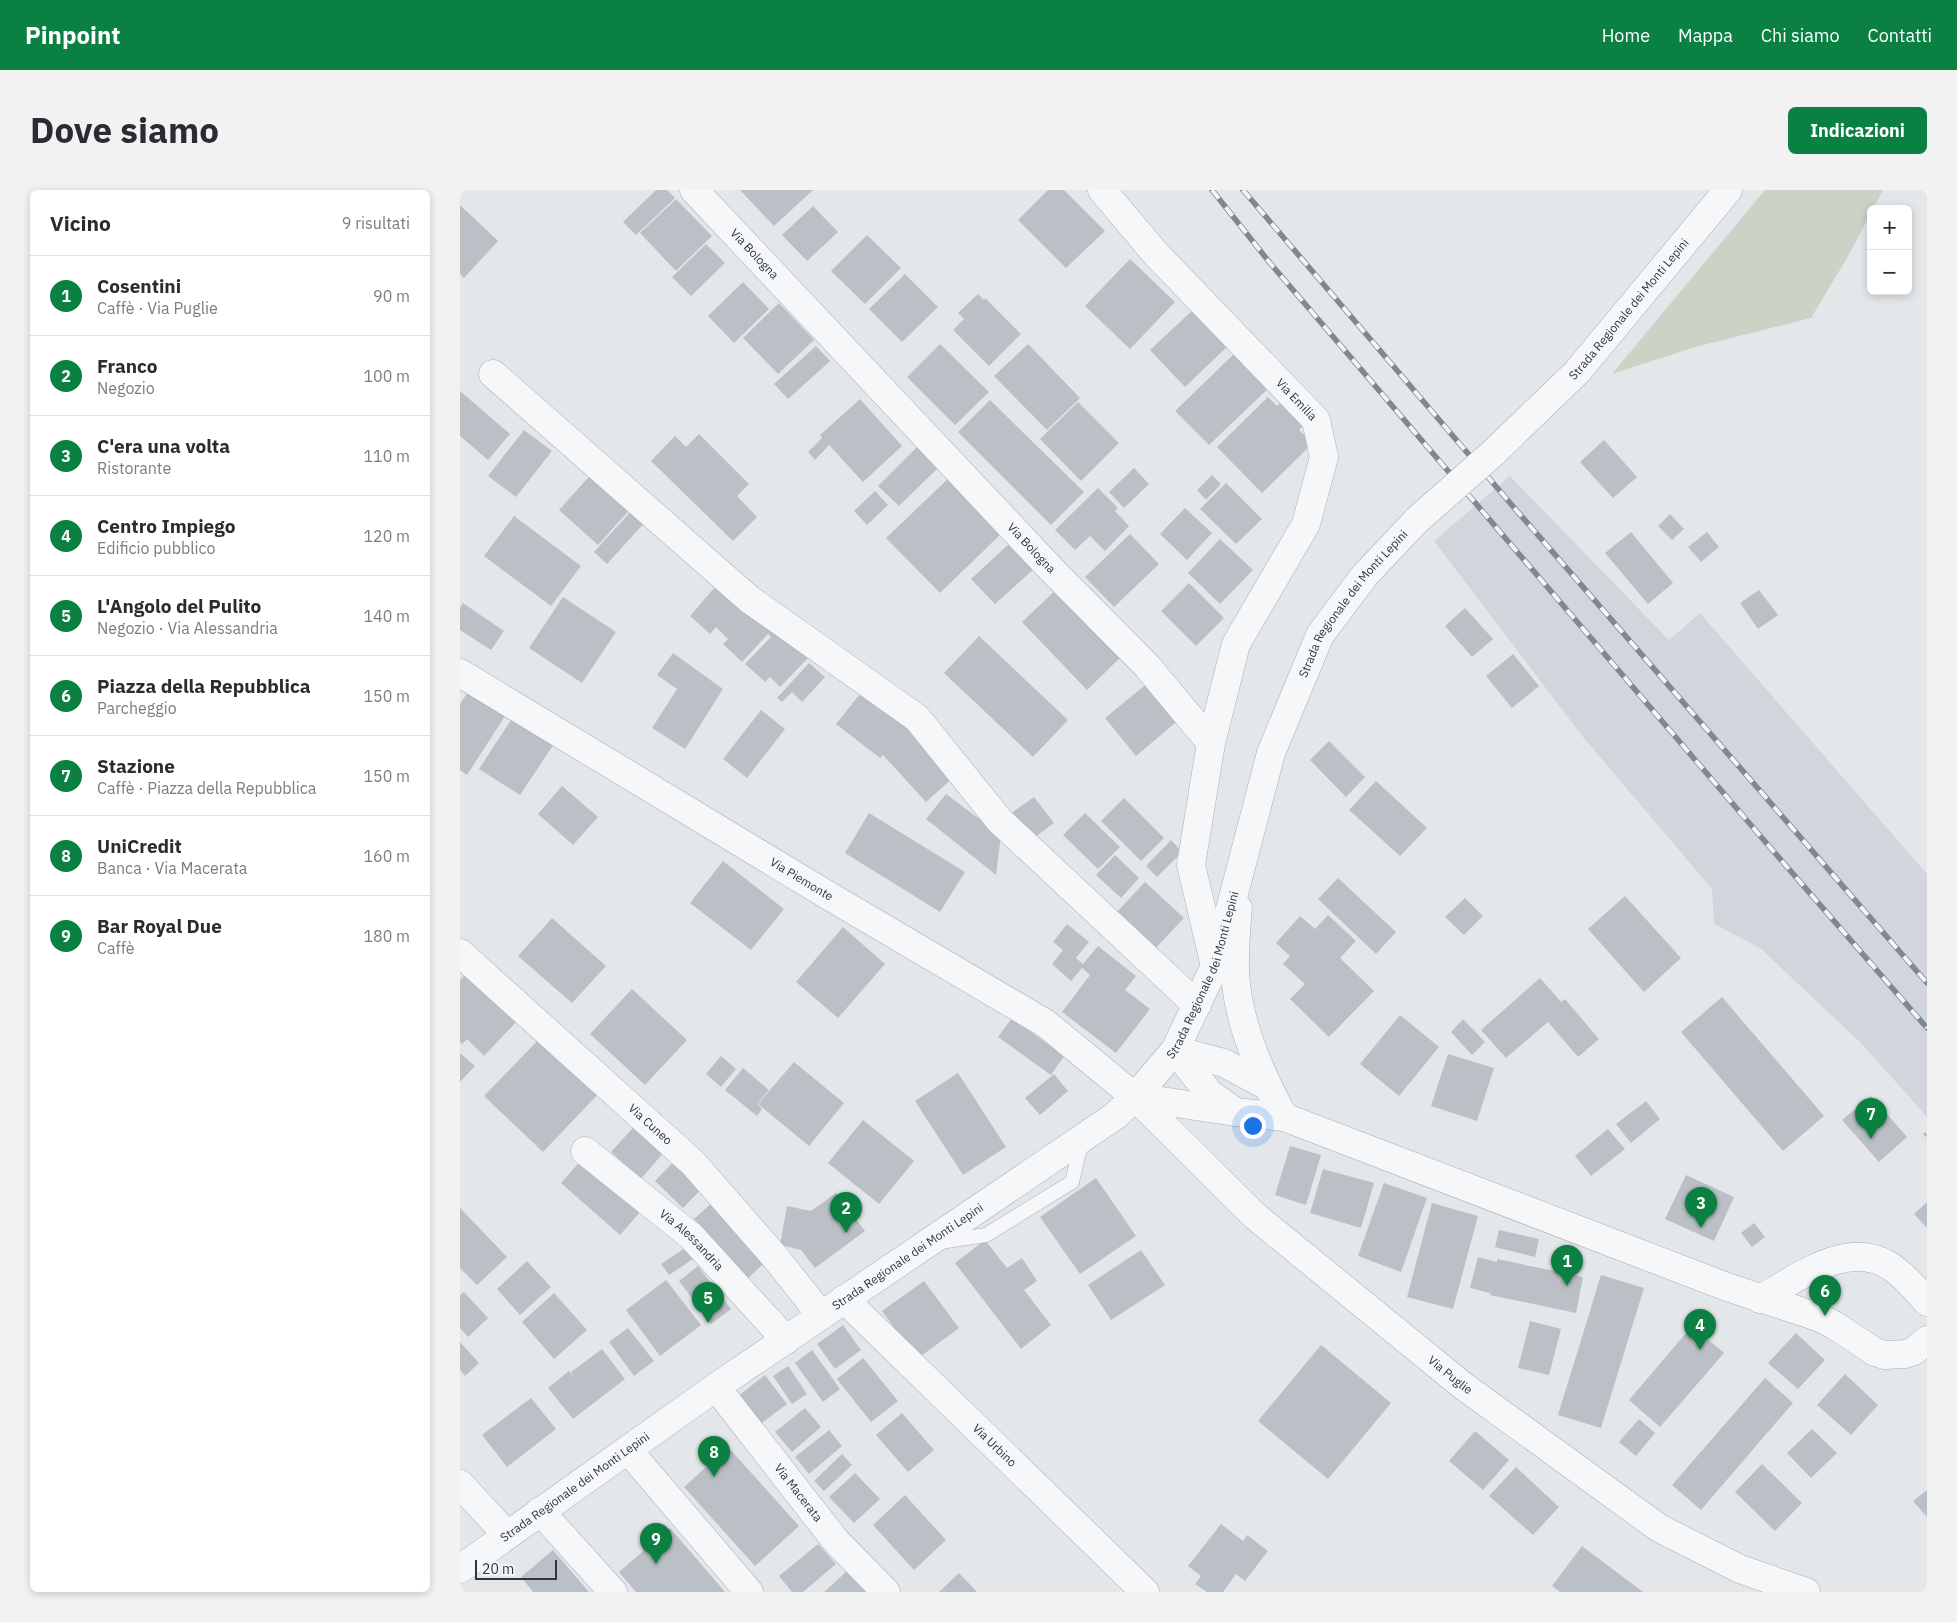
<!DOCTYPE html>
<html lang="it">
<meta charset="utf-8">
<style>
body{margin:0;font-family:"IBM Plex Sans",sans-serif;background:#f2f2f3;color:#2b2b33}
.controls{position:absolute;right:15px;top:15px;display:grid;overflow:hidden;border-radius:8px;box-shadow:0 2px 8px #0003}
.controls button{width:45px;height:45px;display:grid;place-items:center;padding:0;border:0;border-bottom:1px solid #e1e1e2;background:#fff;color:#2b2b33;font:25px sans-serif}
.scale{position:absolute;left:15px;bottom:12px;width:82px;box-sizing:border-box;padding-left:5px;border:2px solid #2d3641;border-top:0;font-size:14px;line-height:18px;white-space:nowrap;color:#2d3641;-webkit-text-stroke:4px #f3f5f8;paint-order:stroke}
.you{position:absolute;left:792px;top:935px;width:18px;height:18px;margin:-12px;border:4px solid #fff;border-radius:50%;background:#1a73e8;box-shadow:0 0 0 8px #1a73e833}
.badge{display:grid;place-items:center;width:32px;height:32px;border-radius:50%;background:#0b8043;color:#fff;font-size:16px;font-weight:700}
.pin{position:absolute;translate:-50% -41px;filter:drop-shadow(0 1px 2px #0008)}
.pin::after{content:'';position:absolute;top:26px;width:18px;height:15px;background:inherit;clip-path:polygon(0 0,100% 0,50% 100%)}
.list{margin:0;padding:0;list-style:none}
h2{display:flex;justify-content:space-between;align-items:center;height:65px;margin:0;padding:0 20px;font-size:21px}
h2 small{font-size:16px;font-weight:400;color:#7c7c81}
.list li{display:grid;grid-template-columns:32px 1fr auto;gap:15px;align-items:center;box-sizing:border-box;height:80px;padding:0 20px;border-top:1px solid #e1e1e2}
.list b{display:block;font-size:19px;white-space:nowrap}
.list p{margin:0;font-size:16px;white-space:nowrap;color:#7c7c81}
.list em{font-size:16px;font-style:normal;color:#7c7c81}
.map{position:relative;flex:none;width:1467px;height:1402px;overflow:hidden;border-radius:8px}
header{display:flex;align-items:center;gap:30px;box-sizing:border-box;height:70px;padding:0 25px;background:#0b8043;color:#fff}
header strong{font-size:24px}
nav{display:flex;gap:28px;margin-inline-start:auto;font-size:18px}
.intro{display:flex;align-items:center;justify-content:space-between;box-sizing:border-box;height:120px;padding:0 30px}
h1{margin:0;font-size:35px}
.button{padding:12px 22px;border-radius:8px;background:#0b8043;color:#fff;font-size:18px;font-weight:700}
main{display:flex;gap:30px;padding:0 30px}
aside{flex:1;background:#fff;border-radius:8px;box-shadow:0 2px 8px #0003}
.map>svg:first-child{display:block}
.built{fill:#d2d6dc}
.green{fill:#cad3c6}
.building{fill:#bbc0c6}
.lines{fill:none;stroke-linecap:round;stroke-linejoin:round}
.service-casing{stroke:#a9aeb4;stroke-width:15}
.minor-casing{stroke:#a9aeb4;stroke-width:29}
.tertiary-casing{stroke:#a9aeb4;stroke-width:29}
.path{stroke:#babdc2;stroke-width:3;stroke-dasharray:4 4;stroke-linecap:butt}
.service{stroke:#f6f7f9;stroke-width:14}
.minor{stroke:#f6f7f9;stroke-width:28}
.tertiary{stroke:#f6f7f9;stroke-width:28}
.rail-casing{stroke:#7f8892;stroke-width:5.5}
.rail{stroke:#f3f5f8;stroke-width:4;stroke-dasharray:11;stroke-linecap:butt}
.tertiary-bridge-casing{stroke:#a9aeb4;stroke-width:29;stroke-linecap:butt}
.tertiary-bridge{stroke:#f6f7f9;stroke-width:28}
.labels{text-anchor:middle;stroke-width:4;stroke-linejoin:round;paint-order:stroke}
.street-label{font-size:12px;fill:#2d3641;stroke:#f3f5f8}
</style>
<header>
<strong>Pinpoint</strong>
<nav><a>Home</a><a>Mappa</a><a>Chi siamo</a><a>Contatti</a></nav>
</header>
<div class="intro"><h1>Dove siamo</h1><a class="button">Indicazioni</a></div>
<main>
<aside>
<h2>Vicino<small>9 risultati</small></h2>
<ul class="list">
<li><span class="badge">1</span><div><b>Cosentini</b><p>Caffè · Via Puglie</p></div><em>90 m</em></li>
<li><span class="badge">2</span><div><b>Franco</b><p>Negozio</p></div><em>100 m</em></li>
<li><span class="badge">3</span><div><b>C'era una volta</b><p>Ristorante</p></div><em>110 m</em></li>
<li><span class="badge">4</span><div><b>Centro Impiego</b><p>Edificio pubblico</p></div><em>120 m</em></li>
<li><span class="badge">5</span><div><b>L'Angolo del Pulito</b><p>Negozio · Via Alessandria</p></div><em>140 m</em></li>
<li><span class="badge">6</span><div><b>Piazza della Repubblica</b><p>Parcheggio</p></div><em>150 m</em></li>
<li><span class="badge">7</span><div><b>Stazione</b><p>Caffè · Piazza della Repubblica</p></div><em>150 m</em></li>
<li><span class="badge">8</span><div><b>UniCredit</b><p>Banca · Via Macerata</p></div><em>160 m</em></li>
<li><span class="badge">9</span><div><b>Bar Royal Due</b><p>Caffè</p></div><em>180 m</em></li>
</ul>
</aside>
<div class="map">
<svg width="1467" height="1402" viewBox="0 0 1467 1402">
<rect width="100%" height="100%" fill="#e4e7ea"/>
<path class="built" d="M 1050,286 L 1209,450 L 1240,423 L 1467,684 L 1467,927 L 1401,853 L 1300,758 L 1254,734 L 1252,699 L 1123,547 L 974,351 Z"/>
<path class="green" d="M 1305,0 L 1423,0 L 1413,19 L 1411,19 L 1411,23 L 1387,68 L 1351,128 L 1235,157 L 1152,184 Z"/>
<path class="building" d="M 196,0 L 207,0 L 215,8 L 176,45 L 163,32 Z
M 280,0 L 353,0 L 314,36 Z
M 588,0 L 604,0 L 645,41 L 606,78 L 558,30 Z
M 216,9 L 252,46 L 216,81 L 180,43 Z
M 0,15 L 38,51 L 4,88 L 0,84 Z
M 353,16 L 378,42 L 347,71 L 322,45 Z
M 407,45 L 441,78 L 405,114 L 371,81 Z
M 246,54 L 265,73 L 231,106 L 212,87 Z
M 670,69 L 715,112 L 670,159 L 625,116 Z
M 445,84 L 478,117 L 442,152 L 409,119 Z
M 283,92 L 309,119 L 274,153 L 248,126 Z
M 518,104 L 524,110 L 525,108 L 561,144 L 529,176 L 493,140 L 504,129 L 498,123 Z
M 319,113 L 354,150 L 318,184 L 283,148 Z
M 736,117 L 770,154 L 725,197 L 690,160 Z
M 480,154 L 529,202 L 495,235 L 447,187 Z
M 568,154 L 620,208 L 587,240 L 534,186 Z
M 356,156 L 370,171 L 328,209 L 314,194 Z
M 777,161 L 811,196 L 749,255 L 715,221 Z
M 0,201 L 50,244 L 28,270 L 0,246 Z
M 827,206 L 850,230 L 839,240 L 853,253 L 802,303 L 757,257 L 808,207 L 817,216 Z
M 400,209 L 442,256 L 403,292 L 369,255 L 355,270 L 348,262 L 362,248 L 360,245 Z
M 530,210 L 624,302 L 591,335 L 498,242 Z
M 618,212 L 659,253 L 621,291 L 580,249 Z
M 64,240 L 92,261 L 56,307 L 28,286 Z
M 239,244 L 289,294 L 277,306 L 297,327 L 273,351 L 191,271 L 215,246 L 226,257 Z
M 1144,250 L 1177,287 L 1153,308 L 1120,272 Z
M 459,255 L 480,276 L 439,316 L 418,296 Z
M 674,278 L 689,294 L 664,318 L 649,302 Z
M 135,280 L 174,315 L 138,355 L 99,320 Z
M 752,285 L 761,294 L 746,310 L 737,300 Z
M 491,286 L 544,341 L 480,403 L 426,348 Z
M 766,293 L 802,329 L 776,354 L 740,319 Z
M 638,298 L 658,318 L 655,321 L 669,336 L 645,361 L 630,346 L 615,360 L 595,340 Z
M 415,301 L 428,315 L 407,335 L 394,321 Z
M 174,318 L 187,330 L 147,374 L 134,362 Z
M 725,318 L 752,343 L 727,370 L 700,344 Z
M 1210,324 L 1224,339 L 1212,350 L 1198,336 Z
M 54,326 L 121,376 L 91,416 L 24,366 Z
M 1171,342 L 1213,393 L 1188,414 L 1145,363 Z
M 1247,342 L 1259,357 L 1241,372 L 1228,357 Z
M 670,344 L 699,374 L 654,417 L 625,387 Z
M 760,349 L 793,380 L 760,414 L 728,383 Z
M 552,351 L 576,377 L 535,414 L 511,389 Z
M 262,389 L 348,468 L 320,497 L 310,487 L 305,492 L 285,474 L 311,447 L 308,444 L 282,472 L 263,454 L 268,449 L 256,437 L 250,444 L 230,426 Z
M 729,393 L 764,428 L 736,456 L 701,421 Z
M 601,395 L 666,462 L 627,500 L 562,432 Z
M 1299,400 L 1318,425 L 1298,439 L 1280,413 Z
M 103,407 L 156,442 L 122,493 L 69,458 Z
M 3,413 L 44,441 L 31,460 L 0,440 L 0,418 Z
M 1005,418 L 1033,449 L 1012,467 L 985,436 Z
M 519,446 L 608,530 L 573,567 L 484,483 Z
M 213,463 L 263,499 L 225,559 L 192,538 L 217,499 L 197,485 Z
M 1053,464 L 1079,496 L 1052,518 L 1026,486 Z
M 349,473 L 365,487 L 342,512 L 332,502 L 322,512 L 317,508 Z
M 690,491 L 721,528 L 676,566 L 645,528 Z
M 10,499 L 47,523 L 7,585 L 0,580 L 0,514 Z
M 404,499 L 454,539 L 496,585 L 466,612 L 423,565 L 420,568 L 376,534 Z
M 301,520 L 325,539 L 287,588 L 263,569 Z
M 53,527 L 94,554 L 60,605 L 19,579 Z
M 869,551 L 905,587 L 886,607 L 850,570 Z
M 916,591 L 967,638 L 940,666 L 889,620 Z
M 102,596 L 138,627 L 113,655 L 78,624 Z
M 486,604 L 541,645 L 536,685 L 466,629 Z
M 574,607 L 594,633 L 571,650 L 550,624 Z
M 664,608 L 704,648 L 681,671 L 641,631 Z
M 409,623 L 505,682 L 480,722 L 385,663 Z
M 625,623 L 660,657 L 638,679 L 603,645 Z
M 711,650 L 722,662 L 697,687 L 686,676 Z
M 655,665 L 679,688 L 661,708 L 636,685 Z
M 263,671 L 324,719 L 291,760 L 230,713 Z
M 878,688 L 936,742 L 916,764 L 858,709 Z
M 685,692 L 724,728 L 694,760 L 655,724 Z
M 1165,706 L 1221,768 L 1184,802 L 1128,739 Z
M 1005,708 L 1023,726 L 1004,745 L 985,727 Z
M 868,725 L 896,751 L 880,768 L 914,801 L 869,847 L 830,809 L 845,794 L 823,774 L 830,766 L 816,753 L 840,726 L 855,739 Z
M 92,728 L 146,776 L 112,813 L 58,766 Z
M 607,734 L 629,752 L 616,768 L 623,774 L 638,756 L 676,786 L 665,800 L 690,819 L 656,863 L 602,822 L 630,785 L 622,778 L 611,791 L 592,774 L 603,760 L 593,752 Z
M 383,737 L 425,774 L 378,828 L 336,792 Z
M 8,782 L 59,829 L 24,866 L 7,849 L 2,854 L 0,852 L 0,790 Z
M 1080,788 L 1101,812 L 1105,809 L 1139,849 L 1118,867 L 1088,832 L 1046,868 L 1021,840 Z
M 172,799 L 227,850 L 185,895 L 130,844 Z
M 1262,807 L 1364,926 L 1323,961 L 1221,842 Z
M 940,825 L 979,857 L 939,906 L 900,874 Z
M 552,828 L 604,866 L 591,885 L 538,847 Z
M 1003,829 L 1025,852 L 1012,865 L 991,842 Z
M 83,845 L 142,900 L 83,962 L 24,906 Z
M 0,863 L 15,876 L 0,892 Z
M 988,864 L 1034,878 L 1017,931 L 971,916 Z
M 261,866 L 276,879 L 261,897 L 246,884 Z
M 334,872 L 384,913 L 349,956 L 298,914 Z
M 283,878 L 309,900 L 297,914 L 302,919 L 297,926 L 265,900 Z
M 498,883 L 546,957 L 503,985 L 455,911 Z
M 594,884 L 608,901 L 580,925 L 565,908 Z
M 1411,906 L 1447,947 L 1419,972 L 1382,930 Z
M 1186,911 L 1200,929 L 1171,953 L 1156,934 Z
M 181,929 L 210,955 L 181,989 L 151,962 Z
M 403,930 L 454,971 L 419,1014 L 368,973 Z
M 1148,939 L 1165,959 L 1131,986 L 1115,966 Z
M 830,956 L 861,965 L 846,1015 L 815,1005 Z
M 219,966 L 247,993 L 223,1018 L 195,991 Z
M 123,968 L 182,1020 L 160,1045 L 101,993 Z
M 863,979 L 914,993 L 901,1038 L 850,1023 Z
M 1226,985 L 1274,1007 L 1254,1051 L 1205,1029 Z
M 636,988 L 676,1046 L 620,1084 L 580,1027 Z
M 924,993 L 967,1008 L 941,1082 L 898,1066 Z
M 376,1003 L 405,1041 L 355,1078 L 341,1060 L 320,1055 L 327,1016 L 351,1021 Z
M 255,1010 L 309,1069 L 288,1088 L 234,1029 Z
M 1467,1012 L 1467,1038 L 1454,1024 Z
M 972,1013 L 1018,1026 L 993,1119 L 947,1107 Z
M 0,1018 L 47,1067 L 17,1095 L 0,1078 Z
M 1294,1033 L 1305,1047 L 1292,1057 L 1281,1043 Z
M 1039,1040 L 1079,1049 L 1075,1067 L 1035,1057 Z
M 525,1050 L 547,1078 L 562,1068 L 577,1091 L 564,1100 L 591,1135 L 561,1159 L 495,1073 Z
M 231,1054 L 239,1065 L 209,1085 L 201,1074 Z
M 681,1060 L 705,1095 L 651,1130 L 628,1095 Z
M 1018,1067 L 1037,1072 L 1037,1069 L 1123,1087 L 1116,1123 L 1030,1105 L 1032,1097 L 1030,1103 L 1010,1098 Z
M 67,1071 L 91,1097 L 60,1125 L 37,1099 Z
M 238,1076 L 271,1119 L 251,1134 L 219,1091 Z
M 1141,1085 L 1184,1098 L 1141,1238 L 1098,1225 Z
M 206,1090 L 241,1135 L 200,1166 L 166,1120 Z
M 464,1091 L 499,1138 L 457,1169 L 422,1121 Z
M 4,1102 L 28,1128 L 8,1147 L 0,1138 L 0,1105 Z
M 94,1103 L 127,1140 L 94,1169 L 62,1132 Z
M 1070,1131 L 1101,1139 L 1089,1185 L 1058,1178 Z
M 383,1135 L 401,1160 L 375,1179 L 357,1154 Z
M 1232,1136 L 1264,1163 L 1200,1237 L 1169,1210 Z
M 168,1138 L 194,1171 L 174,1186 L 149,1152 Z
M 1336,1143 L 1365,1170 L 1338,1199 L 1308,1173 Z
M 0,1152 L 19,1173 L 5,1186 L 0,1180 Z
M 861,1155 L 931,1213 L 868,1289 L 798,1231 Z
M 142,1159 L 165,1189 L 113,1229 L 88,1198 L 109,1181 L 115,1189 L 111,1182 Z
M 352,1160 L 380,1199 L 363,1212 L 335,1173 Z
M 403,1168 L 438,1211 L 411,1232 L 377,1189 Z
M 328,1176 L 347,1204 L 332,1214 L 313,1186 Z
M 1385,1184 L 1418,1215 L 1391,1245 L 1357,1215 Z
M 305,1185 L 327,1214 L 299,1235 L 277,1207 Z
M 1305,1188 L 1333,1213 L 1241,1320 L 1212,1295 Z
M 71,1208 L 96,1239 L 47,1277 L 22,1245 Z
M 345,1218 L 361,1237 L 332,1262 L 315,1242 Z
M 442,1223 L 474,1260 L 448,1282 L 416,1245 Z
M 1179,1229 L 1195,1243 L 1176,1266 L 1159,1252 Z
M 1352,1239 L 1377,1263 L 1351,1288 L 1327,1263 Z
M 369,1240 L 382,1256 L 349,1284 L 335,1267 Z
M 1015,1241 L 1049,1270 L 1023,1300 L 989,1271 Z
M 268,1257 L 339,1336 L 295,1376 L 224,1297 Z
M 382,1264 L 392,1275 L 364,1301 L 354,1291 Z
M 1302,1274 L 1342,1313 L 1315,1341 L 1275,1302 Z
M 1056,1277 L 1099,1317 L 1073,1345 L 1029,1306 Z
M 395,1283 L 420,1309 L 394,1333 L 369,1307 Z
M 1467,1300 L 1467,1327 L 1453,1311 Z
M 445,1305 L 486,1350 L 454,1380 L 413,1335 Z
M 761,1334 L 783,1351 L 787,1345 L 808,1361 L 785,1391 L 776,1384 L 763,1402 L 747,1402 L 735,1394 L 741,1386 L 728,1376 Z
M 210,1338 L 265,1402 L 176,1402 L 159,1382 Z
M 358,1354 L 376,1374 L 343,1402 L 332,1402 L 319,1386 Z
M 1122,1356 L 1183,1402 L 1100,1402 L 1092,1396 Z
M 93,1360 L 129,1402 L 73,1402 L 61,1387 Z
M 387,1381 L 406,1402 L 364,1402 Z
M 499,1383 L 517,1402 L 479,1402 Z"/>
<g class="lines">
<g class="service-casing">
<path id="service" d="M 480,1052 L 526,1045 L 612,992 L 622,950"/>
</g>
<g class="minor-casing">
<g id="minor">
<path id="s1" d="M 234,0 L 591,379 L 687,476 L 751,553 L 731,675 L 755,776"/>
<path id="s2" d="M 642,0 L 696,64 L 856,230 L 864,267 L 846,334 L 776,454 L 751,553"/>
<path d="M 33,184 L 289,409 L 457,528 L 539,630 L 737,815"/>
<path id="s3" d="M 0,483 L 364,703 L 585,833 L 675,907 L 795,1026 L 1002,1195 L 1199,1338 L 1280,1379 L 1346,1402"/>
<path d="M 778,718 C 776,743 773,769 776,794 C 781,840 802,887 824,927"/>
<path id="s4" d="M 0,763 L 233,973 L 315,1067 L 361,1125"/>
<path d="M 715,860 L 764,873 L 807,896"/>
<path d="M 715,860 L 749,903 L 774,921"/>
<path d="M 675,907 L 775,922 L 824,927 L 1267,1097 L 1358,1127 L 1374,1135 L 1415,1162 L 1425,1165 L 1445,1164 L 1454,1161 L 1467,1150"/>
<path id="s5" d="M 125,961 L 231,1046 L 326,1150"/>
<path id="s6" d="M 384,1109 L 685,1402"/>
<path d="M 1300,1109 C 1338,1088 1391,1046 1434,1079 C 1447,1088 1457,1101 1467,1112"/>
<path id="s7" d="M 256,1197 L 375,1350 L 426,1402"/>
<path d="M 168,1260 L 289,1402"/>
<path d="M 0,1294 L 47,1345"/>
<path d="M 80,1321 L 153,1402"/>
</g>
</g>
<g class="tertiary-casing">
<g id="tertiary">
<path id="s8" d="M 1033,263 L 1117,182 L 1268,0"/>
<path id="s9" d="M 0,1379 L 256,1197 L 655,926 L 675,907 L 715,860 L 755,776 L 811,563 L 860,445 L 905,385 L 957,330"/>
</g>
</g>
<path class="path" d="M 1464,943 L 1467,947"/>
<use href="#service" class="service"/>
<use href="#minor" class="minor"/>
<use href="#tertiary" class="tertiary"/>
<g class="rail-casing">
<path id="rail" d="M 752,0 L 810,73 L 1308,655 L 1467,838
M 783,0 L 1057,321 L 1467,793"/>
</g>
<use href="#rail" class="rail"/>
<g class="tertiary-bridge-casing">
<path id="tertiary-bridge" d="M 957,330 L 1033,263"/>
</g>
<use href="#tertiary-bridge" class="tertiary-bridge"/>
</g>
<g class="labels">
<g class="street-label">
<text dy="4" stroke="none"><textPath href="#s1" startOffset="88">Via Bologna</textPath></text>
<text dy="4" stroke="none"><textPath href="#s8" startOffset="198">Strada Regionale dei Monti Lepini</textPath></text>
<text dy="4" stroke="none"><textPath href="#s2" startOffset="286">Via Emilia</textPath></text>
<text dy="4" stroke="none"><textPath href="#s1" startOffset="492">Via Bologna</textPath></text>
<text dy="4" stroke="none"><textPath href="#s9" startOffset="1371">Strada Regionale dei Monti Lepini</textPath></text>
<text dy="4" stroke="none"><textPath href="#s3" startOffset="399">Via Piemonte</textPath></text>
<text dy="4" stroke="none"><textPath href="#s9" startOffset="966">Strada Regionale dei Monti Lepini</textPath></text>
<text dy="4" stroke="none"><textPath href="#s4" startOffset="256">Via Cuneo</textPath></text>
<text dy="4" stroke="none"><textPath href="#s5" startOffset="139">Via Alessandria</textPath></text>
<text dy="4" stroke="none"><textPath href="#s9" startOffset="546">Strada Regionale dei Monti Lepini</textPath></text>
<text dy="4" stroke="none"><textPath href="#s3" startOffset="1219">Via Puglie</textPath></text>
<text dy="4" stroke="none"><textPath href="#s6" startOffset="210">Via Urbino</textPath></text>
<text dy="4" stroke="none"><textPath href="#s9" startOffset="141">Strada Regionale dei Monti Lepini</textPath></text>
<text dy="4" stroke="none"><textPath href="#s7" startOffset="134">Via Macerata</textPath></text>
</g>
</g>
</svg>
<div class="controls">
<button>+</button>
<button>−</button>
</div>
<div class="scale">20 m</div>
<div class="you"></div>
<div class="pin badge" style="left:1107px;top:1096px">1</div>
<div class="pin badge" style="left:386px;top:1043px">2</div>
<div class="pin badge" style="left:1241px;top:1038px">3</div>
<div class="pin badge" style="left:1240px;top:1160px">4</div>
<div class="pin badge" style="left:248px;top:1133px">5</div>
<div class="pin badge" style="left:1365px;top:1126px">6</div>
<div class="pin badge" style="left:1411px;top:949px">7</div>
<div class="pin badge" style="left:254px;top:1287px">8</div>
<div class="pin badge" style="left:196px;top:1374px">9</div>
</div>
</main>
